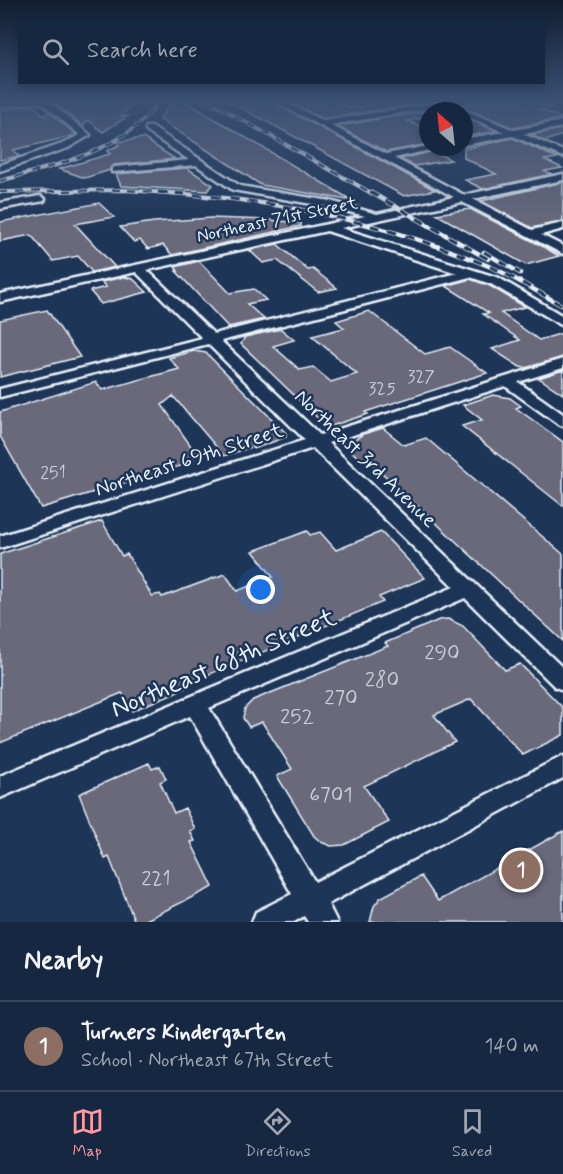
<!DOCTYPE html>
<meta charset="utf-8">
<style>
body{margin:0;font-family:Mynerve,sans-serif;background:#1f3048;color:#f1f3f6}
.compass{position:absolute;left:419px;top:102px;width:54px;height:54px;border-radius:50%;background:#162841;box-shadow:0 3px 9px #0003;rotate:333deg}
.you{position:absolute;left:261px;top:590px;width:21px;height:21px;margin:-15px;border:4px solid #fff;border-radius:50%;background:#1a73e8;box-shadow:0 0 0 9px #1a73e833}
.badge{display:grid;place-items:center;width:39px;height:39px;border-radius:50%;background:#ff9aa2;color:#fff;font-size:20px;font-weight:700}
.pin{position:absolute;translate:-50% -50%;border:3px solid #fff;box-shadow:0 2px 6px #0006}
.list{margin:0;padding:0;list-style:none}
h2{display:flex;justify-content:space-between;align-items:center;height:78px;margin:0;padding:0 24px;font-size:26px}
h2 small{font-size:20px;font-weight:400;color:#9ea6b1}
.list li{display:grid;grid-template-columns:39px 1fr auto;gap:18px;align-items:center;box-sizing:border-box;height:90px;padding:0 24px;border-top:2px solid #35445a}
.list b{display:block;font-size:22px;white-space:nowrap}
.list p{margin:0;font-size:20px;white-space:nowrap;color:#9ea6b1}
.list em{font-size:20px;font-style:normal;color:#9ea6b1}
.icon{flex:none;width:33px;height:33px;fill:none;stroke:currentColor;stroke-width:2;stroke-linecap:round;stroke-linejoin:round}
.map{position:relative;flex:none;width:563px;height:922px;overflow:hidden}
.search{position:absolute;background:#162841;box-shadow:0 3px 9px #0003;left:18px;right:18px;top:18px;height:66px;display:flex;align-items:center;gap:15px;box-sizing:border-box;padding:0 21px;border-radius:0px;color:#9ea6b1;font-size:22px}
.sheet{height:168px;background:#162841}
nav{display:flex;justify-content:space-around;align-items:center;box-sizing:border-box;height:84px;border-top:2px solid #35445a;background:#162841;font-size:16px;color:#9ea6b1}
nav a{display:grid;justify-items:center;gap:3px}
nav .on{color:#ff9aa2}
.map>svg:first-child{display:block}
.building{fill:#6a697c;stroke:#e8f1f8;stroke-width:1.5}
.lines{fill:none;stroke-linecap:round;stroke-linejoin:round}
.minor-casing{stroke:#e8f1f8;stroke-width:5}
.minor{fill:#1d3557;fill-rule:evenodd}
.rail-far1-casing{stroke:#e8f1f8;stroke-width:4}
.rail-casing{stroke:#e8f1f8;stroke-width:4.5}
.rail-far1{stroke:#1d3557;stroke-width:2;stroke-dasharray:8;stroke-linecap:butt}
.rail{stroke:#1d3557;stroke-width:3;stroke-dasharray:9;stroke-linecap:butt}
.labels{text-anchor:middle;stroke-width:5;stroke-linejoin:round;paint-order:stroke}
.far-street-label{font-size:18px;fill:#e8f1f8;stroke:#1d3557}
.number-label{font-size:18px;fill:#c8cfd9}
.street-label{font-size:21px;fill:#e8f1f8;stroke:#1d3557}
.near-number-label{font-size:21px;fill:#c8cfd9}
.near-street-label{font-size:26px;fill:#e8f1f8;stroke:#1d3557}
</style>
<div class="map">
<svg width="563" height="922" viewBox="0 0 563 922">
<rect width="100%" height="100%" fill="#1d3557"/>
<filter id="ink" filterUnits="userSpaceOnUse"><feTurbulence type="fractalNoise" baseFrequency=".0167" numOctaves="2"/><feDisplacementMap in="SourceGraphic" scale="12" xChannelSelector="R" yChannelSelector="G"/><feConvolveMatrix kernelMatrix="1 2 1 2 8 2 1 2 1" color-interpolation-filters="sRGB"/></filter>
<g filter="url(#ink)">
<path class="building" d="M 56,100 L 83,101 L 136,100 L 121,116 L 128,116 L 103,132 L 88,120 L 83,126 L 54,103 Z
M 173,100 L 183,100 L 353,201 L 261,185 L 159,119 Z
M 227,100 L 270,100 L 435,190 L 404,196 Z
M 285,100 L 298,100 L 307,105 L 334,100 L 350,108 L 402,100 L 418,100 L 425,103 L 323,119 Z
M 498,100 L 531,100 L 553,108 L 541,110 L 562,118 L 514,128 L 465,108 L 459,111 L 428,111 L 428,117 L 408,121 L 428,130 L 428,144 L 386,152 L 337,126 L 440,109 Z
M 33,105 L 45,116 L 48,111 L 76,135 L 13,150 L 19,156 L 0,160 L 0,109 Z
M 464,117 L 496,131 L 464,137 Z
M 563,129 L 563,135 L 545,141 L 531,135 Z
M 143,138 L 175,159 L 114,165 L 110,170 L 85,178 L 59,169 L 110,154 L 107,151 L 119,145 L 116,142 Z
M 513,138 L 557,158 L 545,160 L 562,168 L 545,171 L 552,174 L 483,189 L 465,180 L 496,174 L 464,158 L 464,149 Z
M 435,151 L 451,160 L 415,166 L 400,159 Z
M 187,168 L 213,185 L 207,191 L 121,186 L 116,174 Z
M 563,182 L 563,221 L 532,228 L 481,201 Z
M 99,203 L 114,217 L 75,224 L 115,267 L 92,272 L 78,256 L 53,261 L 31,235 L 0,241 L 0,222 Z
M 470,209 L 544,247 L 559,256 L 526,265 L 436,214 Z
M 211,218 L 268,220 L 301,223 L 301,226 L 172,255 L 163,245 L 148,249 L 140,240 L 134,242 L 120,227 L 154,222 Z
M 277,244 L 308,270 L 313,269 L 337,288 L 318,292 L 277,260 L 263,263 L 249,250 Z
M 199,261 L 230,293 L 254,289 L 266,300 L 247,304 L 264,319 L 228,327 L 176,271 L 178,271 L 175,267 Z
M 124,277 L 133,279 L 147,292 L 101,304 L 90,291 L 106,287 L 101,282 Z
M 470,279 L 490,286 L 525,307 L 501,313 L 539,340 L 563,333 L 563,357 L 525,368 L 520,367 L 492,349 L 520,340 L 483,314 L 489,313 L 446,286 Z
M 47,310 L 80,357 L 0,377 L 0,320 Z
M 369,311 L 425,354 L 450,347 L 487,373 L 365,412 L 368,414 L 331,426 L 325,425 L 241,344 L 245,337 L 281,329 L 294,340 L 273,346 L 300,370 L 313,367 L 331,382 L 357,374 L 312,336 L 344,328 L 336,321 Z
M 194,351 L 206,353 L 286,433 L 286,437 L 254,449 L 252,447 L 224,456 L 173,396 L 162,405 L 198,456 L 191,458 L 193,462 L 41,508 L 0,436 L 0,412 L 96,382 L 102,390 L 179,369 L 169,358 Z
M 563,370 L 563,394 L 539,378 Z
M 493,395 L 510,398 L 521,406 L 516,408 L 563,442 L 563,506 L 462,426 L 482,420 L 463,405 Z
M 383,428 L 404,445 L 426,438 L 563,554 L 563,641 L 366,458 L 360,459 L 350,450 L 351,443 L 363,434 Z
M 102,521 L 122,556 L 127,554 L 152,596 L 160,594 L 162,597 L 225,574 L 237,591 L 273,577 L 253,551 L 307,531 L 310,535 L 320,532 L 336,550 L 381,532 L 425,578 L 379,597 L 383,602 L 188,683 L 190,686 L 132,711 L 122,693 L 0,743 L 0,554 Z
M 448,619 L 463,626 L 505,670 L 520,664 L 563,708 L 563,735 L 523,755 L 471,699 L 434,715 L 455,742 L 364,786 L 389,822 L 344,845 L 331,846 L 321,842 L 314,836 L 277,776 L 292,769 L 262,722 L 249,727 L 243,718 L 245,708 L 253,700 L 388,646 L 385,643 L 439,620 Z
M 149,763 L 152,769 L 160,766 L 166,779 L 160,782 L 174,813 L 185,808 L 195,829 L 190,831 L 195,841 L 191,842 L 213,887 L 142,922 L 135,922 L 109,857 L 105,859 L 79,794 Z
M 563,831 L 563,922 L 370,922 L 374,906 L 380,898 L 421,876 L 438,901 Z"/>
<g class="lines">
<g class="minor-casing">
<path id="minor" d="M 24,100 L 47,100 L 90,135 L 68,148 L 0,171 L 0,165 L 62,144 L 80,135 L 41,102 L 0,107 L 0,103 Z
M 272,100 L 281,100 L 323,121 L 456,100 L 472,100 L 468,102 L 330,125 L 386,154 L 428,146 L 443,147 L 394,158 L 464,195 L 563,174 L 563,180 L 473,199 L 532,230 L 563,223 L 563,229 L 541,235 L 563,246 L 563,254 L 462,202 L 341,228 L 499,278 L 563,316 L 563,326 L 491,284 L 470,277 L 221,341 L 320,435 L 563,359 L 563,368 L 518,382 L 563,414 L 563,426 L 558,424 L 505,386 L 328,443 L 563,668 L 563,690 L 555,687 L 465,598 L 209,708 L 315,882 L 563,756 L 563,778 L 328,904 L 337,922 L 308,922 L 304,916 L 294,922 L 252,922 L 256,912 L 292,894 L 190,716 L 0,798 L 0,776 L 454,587 L 313,448 L 0,548 L 0,536 L 305,440 L 208,344 L 0,397 L 0,389 L 202,338 L 136,272 L 0,302 L 0,294 L 365,216 L 329,207 L 233,190 L 196,165 L 112,172 L 112,168 L 115,167 L 189,160 L 146,131 L 146,127 L 152,127 L 240,186 L 330,201 L 377,214 L 454,197 ZM 327,231 L 457,273 L 214,334 L 147,270 Z
M 464,110 L 514,130 L 563,121 L 563,127 L 523,134 L 563,151 L 563,157 L 513,136 L 464,145 L 464,139 L 504,132 L 464,115 L 464,111 L 461,111 Z
M 40,196 L 45,199 L 44,201 L 0,209 L 0,203 Z"/>
</g>
<use href="#minor" class="minor"/>
<g class="rail-far1-casing">
<path id="rail-far1" d="M 207,100 L 373,194
M 0,181 C 56,165 126,151 160,100
M 0,192 L 124,190 L 184,194"/>
</g>
<g class="rail-casing">
<path id="rail" d="M 158,192 C 272,199 385,222 491,267 C 516,278 539,293 563,306
M 370,192 L 488,259
M 484,252 L 520,273"/>
</g>
<use href="#rail-far1" class="rail-far1"/>
<use href="#rail" class="rail"/>
</g>
</g>
<linearGradient id="sky" x2="0" y2="1"><stop stop-color="#101d30"/><stop offset="0.44" stop-color="#3a5174"/><stop offset="1" stop-color="#3a5174" stop-opacity="0"/></linearGradient>
<rect width="563" height="229" fill="url(#sky)"/>
<g class="labels">
<g class="far-street-label">
<text transform="translate(277 219) rotate(-12)" y="6">Northeast 71st Street</text>
</g>
<g class="number-label">
<text x="421" y="382">327</text>
<text x="382" y="394">325</text>
<text x="53" y="478">251</text>
</g>
<g class="street-label">
<text transform="translate(366 458) rotate(44)" y="7">Northeast 3rd Avenue</text>
<text transform="translate(189 459) rotate(-18)" y="7">Northeast 69th Street</text>
</g>
<g class="near-number-label">
<text x="442" y="659">290</text>
<text x="382" y="686">280</text>
<text x="341" y="704">270</text>
<text x="297" y="723">252</text>
<text x="331" y="801">6701</text>
<text x="156" y="885">221</text>
</g>
<g class="near-street-label">
<text transform="translate(223 662) rotate(-23)" y="9">Northeast 68th Street</text>
</g>
</g>
</svg>
<svg class="compass" viewBox="-18 -18 36 36"><path d="M0-13l5 13h-10z" fill="#e53935"/><path d="M0 13l5-13h-10z" fill="#9ea6b1"/></svg>
<div class="you"></div>
<div class="pin badge" style="left:521px;top:870px;background:#8d6e63">1</div>
<div class="search"><svg class="icon" aria-label="search" viewBox="0 0 24 24"><circle cx="10" cy="10" r="6"/><path d="M15 15l6 6"/></svg>Search here</div>
</div>
<section class="sheet">
<h2>Nearby<small></small></h2>
<ul class="list">
<li><span class="badge" style="background:#8d6e63">1</span><div><b>Turners Kindergarten</b><p>School · Northeast 67th Street</p></div><em>140 m</em></li>
</ul>
</section>
<nav>
<a class="on"><svg class="icon" aria-label="map" viewBox="0 0 24 24"><path d="M3 6l6-2 6 2 6-2v14l-6 2-6-2-6 2zM9 4v14M15 6v14"/></svg>Map</a>
<a><svg class="icon" aria-label="directions" viewBox="0 0 24 24"><path d="M12 3l9 9-9 9-9-9zM9 14v-3h6M13 9l2 2-2 2"/></svg>Directions</a>
<a><svg class="icon" aria-label="saved" viewBox="0 0 24 24"><path d="M7 4h10v16l-5-4-5 4z"/></svg>Saved</a>
</nav>
